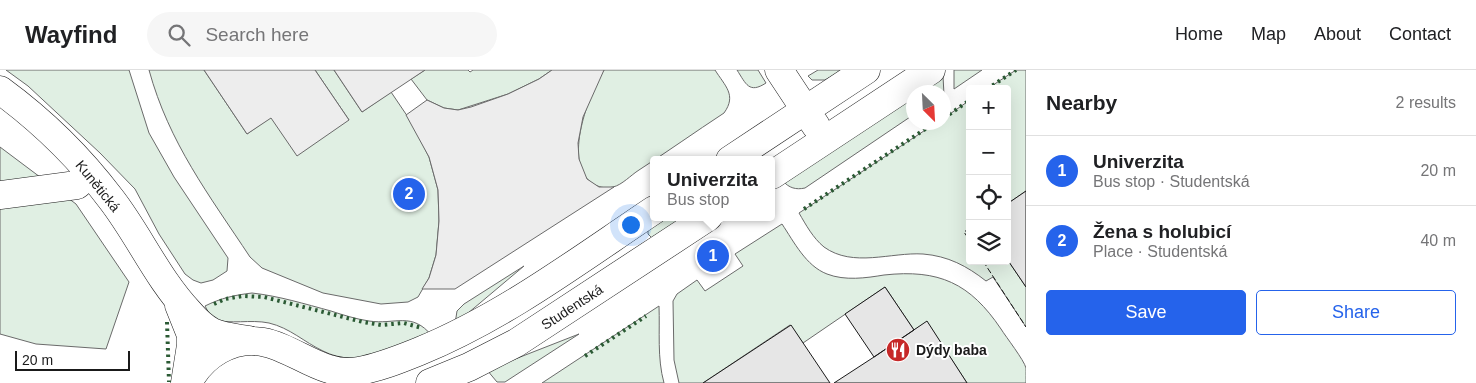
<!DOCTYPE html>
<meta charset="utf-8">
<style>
body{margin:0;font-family:Arial,sans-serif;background:#f6f6f6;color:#202124}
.controls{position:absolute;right:15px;top:15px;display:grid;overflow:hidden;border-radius:5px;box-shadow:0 5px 20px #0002}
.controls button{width:45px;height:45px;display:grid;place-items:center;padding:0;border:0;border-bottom:1px solid #e0e0e0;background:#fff;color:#202124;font:25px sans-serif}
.compass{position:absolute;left:906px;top:15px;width:45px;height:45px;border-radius:50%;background:#fff;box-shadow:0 5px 20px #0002;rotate:156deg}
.scale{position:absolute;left:15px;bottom:12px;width:115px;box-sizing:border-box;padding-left:5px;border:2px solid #1a1a1a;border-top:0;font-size:14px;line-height:18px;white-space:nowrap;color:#1a1a1a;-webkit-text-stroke:4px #fff;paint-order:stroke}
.you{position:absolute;left:630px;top:154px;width:18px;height:18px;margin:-12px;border:4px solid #fff;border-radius:50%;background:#1a73e8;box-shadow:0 0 0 8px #1a73e833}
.badge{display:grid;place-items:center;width:32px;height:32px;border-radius:50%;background:#2563eb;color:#fff;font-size:16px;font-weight:700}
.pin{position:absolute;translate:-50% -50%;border:2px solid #fff;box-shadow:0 1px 5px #0006}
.popup{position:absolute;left:650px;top:86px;width:125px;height:65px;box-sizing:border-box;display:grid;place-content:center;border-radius:5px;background:#fff;filter:drop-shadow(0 1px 4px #0005);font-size:16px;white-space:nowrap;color:#757577}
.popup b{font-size:19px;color:#202124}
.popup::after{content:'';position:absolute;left:50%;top:100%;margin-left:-10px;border:10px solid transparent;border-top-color:#fff}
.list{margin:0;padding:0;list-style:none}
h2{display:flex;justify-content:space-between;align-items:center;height:65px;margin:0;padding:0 20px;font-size:21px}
h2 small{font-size:16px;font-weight:400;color:#757577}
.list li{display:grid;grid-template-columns:32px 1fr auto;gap:15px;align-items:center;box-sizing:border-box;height:70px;padding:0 20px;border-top:1px solid #e0e0e0}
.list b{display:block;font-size:19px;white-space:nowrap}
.list p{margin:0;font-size:16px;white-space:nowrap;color:#757577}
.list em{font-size:16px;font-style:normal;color:#757577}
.actions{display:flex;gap:10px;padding:15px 20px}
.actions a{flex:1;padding:11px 0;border:1px solid #2563eb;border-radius:5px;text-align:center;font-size:18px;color:#2563eb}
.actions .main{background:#2563eb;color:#fff}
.icon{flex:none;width:28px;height:28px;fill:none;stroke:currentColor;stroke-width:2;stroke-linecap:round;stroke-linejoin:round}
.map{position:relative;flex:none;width:1026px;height:313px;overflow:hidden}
header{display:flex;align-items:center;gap:30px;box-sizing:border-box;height:70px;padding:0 25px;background:#fff;border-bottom:1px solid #e0e0e0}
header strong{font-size:24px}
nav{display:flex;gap:28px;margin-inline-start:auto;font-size:18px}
.search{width:350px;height:45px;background:#f6f6f6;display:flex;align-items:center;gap:12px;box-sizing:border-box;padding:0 18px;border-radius:28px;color:#757577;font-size:19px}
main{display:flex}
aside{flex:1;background:#fff}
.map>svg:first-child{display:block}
.green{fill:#e0efe3;stroke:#6a6a6a}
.parking{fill:#ededed;stroke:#6a6a6a}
.building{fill:#e6e6e6;stroke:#1a1a1a}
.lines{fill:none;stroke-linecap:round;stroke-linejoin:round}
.minor-casing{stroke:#1a1a1a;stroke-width:29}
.minor{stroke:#fff;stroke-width:28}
.hedge{stroke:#2b5a34;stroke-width:4;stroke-dasharray:2.5 4;stroke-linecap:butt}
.fence{stroke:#1a1a1a;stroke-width:1;stroke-dasharray:6 2.5;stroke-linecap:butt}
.labels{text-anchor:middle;stroke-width:4;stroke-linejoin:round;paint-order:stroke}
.street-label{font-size:14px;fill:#1a1a1a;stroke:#fff}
.poi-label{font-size:14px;font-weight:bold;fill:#1a1a1a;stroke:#fff;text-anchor:start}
</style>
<header>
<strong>Wayfind</strong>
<div class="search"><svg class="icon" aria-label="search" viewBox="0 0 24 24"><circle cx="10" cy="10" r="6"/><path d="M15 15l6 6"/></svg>Search here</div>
<nav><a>Home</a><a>Map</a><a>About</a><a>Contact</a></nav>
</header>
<main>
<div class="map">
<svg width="1026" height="313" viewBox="0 0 1026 313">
<rect width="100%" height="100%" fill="#fff"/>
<path class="green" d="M 6,0 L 129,0 L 149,63 L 174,107 L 228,188 L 227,201 L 213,210 L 201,213 L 193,210 L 185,204 L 159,164 L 135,119 L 100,83 L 28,16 Z
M 149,0 L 204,0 L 247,64 L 271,47 L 349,50 L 315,0 L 334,0 L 362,42 L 391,22 L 412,53 L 429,87 L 438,120 L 439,151 L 436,185 L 429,208 L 418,227 L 408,232 L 381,234 L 323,223 L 262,198 L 250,187 C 209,125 169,73 149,0 Z
M 425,0 L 468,0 L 470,2 L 473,0 L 552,0 L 539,9 L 508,24 L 458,40 L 444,38 L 427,30 L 411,9 Z
M 604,0 L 715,0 C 725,16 737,25 724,43 C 695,62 667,82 639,100 C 631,105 622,115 613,117 C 605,119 598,117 592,113 C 562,92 589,24 604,0 Z
M 737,0 L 758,0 L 766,13 C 749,24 746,14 737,0 Z
M 818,0 L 843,0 L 825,10 L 812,10 L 808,6 Z
M 954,0 L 982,0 L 954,19 Z
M 1016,0 L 1026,0 L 1026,121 L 1007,134 L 1007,19 L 987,19 Z
M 943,6 L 944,25 L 944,22 L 919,22 Z
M 913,26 L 913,45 L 805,118 C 796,120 789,118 783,111 Z
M 970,30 L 970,191 L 1007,191 L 1007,189 L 1026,217 L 1026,257 L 993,207 L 986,211 C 967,196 948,186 923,184 C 891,182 853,198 824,177 C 813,168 806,155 799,143 L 936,53 L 944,52 L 944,48 Z
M 0,77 L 76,134 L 129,212 L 106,279 L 36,274 L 0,264 Z
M 662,147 L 686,147 L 652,168 L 648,164 L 648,160 Z
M 782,154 C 794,172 806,196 827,204 C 845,211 866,208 884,205 C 939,199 970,213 1001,259 C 1006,267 1024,290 1026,298 C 1026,302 1026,309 1026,313 L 967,313 L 927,252 L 914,260 L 885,217 L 803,273 L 790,255 L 703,313 L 679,313 L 674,290 L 673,231 L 677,224 L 697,210 L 705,221 L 743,196 L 735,184 Z
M 524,196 L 455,254 L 457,241 L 464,234 Z
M 252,223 C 279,226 305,234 331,241 C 343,245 356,249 369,251 C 395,255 412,241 432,266 C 399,279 358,299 323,281 C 304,272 290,258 269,253 C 250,249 231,255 212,249 L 205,236 C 221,228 235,225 252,223 Z
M 659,236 C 660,261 657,288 664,313 L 542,313 Z
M 579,264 L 505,312 L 497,312 L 487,300 Z"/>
<path class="parking" d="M 204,0 L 315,0 L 349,50 L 297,86 L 271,48 L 247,64 Z
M 334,0 L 425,0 L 362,42 Z
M 552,0 L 604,0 L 583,47 L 578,73 L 579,89 L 587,109 L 599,117 L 614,117 L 455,219 L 422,219 L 429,208 L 436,185 L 439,151 L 438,120 L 429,87 L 406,45 L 427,30 L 444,38 L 458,40 L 471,37 L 508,24 L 539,9 Z"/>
<path class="building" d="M 1026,121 L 1026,217 L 1007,189 L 1007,134 Z
M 885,217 L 914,260 L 874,287 L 845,244 Z
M 927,251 L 967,313 L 834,313 L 874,287 Z
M 791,255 L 830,313 L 703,313 Z"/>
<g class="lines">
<g class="minor-casing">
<path id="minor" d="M 779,0 L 816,56
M 0,20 C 41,50 80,88 111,129 C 139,165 157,208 189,242 C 195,249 203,257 212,262 C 223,267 237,268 249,270
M 730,90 L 866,0
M 772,105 L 931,0
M 0,125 L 77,115 L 90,103
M 179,235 L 191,265 L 191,275 L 185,313
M 188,313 C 195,299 205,288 219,280 C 275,248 309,311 359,301 C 381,297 400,289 420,281 C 505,246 579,190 654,140
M 430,313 L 469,297 L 516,273 L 708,147"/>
</g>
<use href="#minor" class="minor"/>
<path class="hedge" d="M 987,19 L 1016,0
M 944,48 L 970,30
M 804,139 L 936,52
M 214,234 L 225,229 L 243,226 L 264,227 L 363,252 L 381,255 L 404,253 L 422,258
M 167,252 L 169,312
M 585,286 L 646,246"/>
<path class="fence" d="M 970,158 L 964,162 L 970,171
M 983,191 L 1026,257"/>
</g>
<defs>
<g id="restaurant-disc" transform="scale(1.25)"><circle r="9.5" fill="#c62828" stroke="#fff"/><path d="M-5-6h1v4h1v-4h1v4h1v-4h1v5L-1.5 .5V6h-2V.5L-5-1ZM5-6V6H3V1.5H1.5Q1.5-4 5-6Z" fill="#fff"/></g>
</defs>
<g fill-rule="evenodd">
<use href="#restaurant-disc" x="898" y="280"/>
</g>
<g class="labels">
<g class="street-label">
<text transform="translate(98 116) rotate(51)" y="5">Kunětická</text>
<text transform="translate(572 237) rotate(-33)" y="5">Studentská</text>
</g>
<g class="poi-label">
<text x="916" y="285">Dýdy baba</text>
</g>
</g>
</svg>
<div class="controls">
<button>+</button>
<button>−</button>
<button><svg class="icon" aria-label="locate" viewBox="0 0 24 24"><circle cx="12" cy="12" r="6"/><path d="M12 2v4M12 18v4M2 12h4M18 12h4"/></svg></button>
<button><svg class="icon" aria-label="layers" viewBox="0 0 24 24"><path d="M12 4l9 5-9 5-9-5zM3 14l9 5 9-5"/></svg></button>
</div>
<svg class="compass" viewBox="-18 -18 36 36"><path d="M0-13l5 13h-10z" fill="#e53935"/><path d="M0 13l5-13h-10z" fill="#757577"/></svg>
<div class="scale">20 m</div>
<div class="you"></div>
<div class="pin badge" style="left:713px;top:186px">1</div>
<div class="popup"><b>Univerzita</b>Bus stop</div>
<div class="pin badge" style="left:409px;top:124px">2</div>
</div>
<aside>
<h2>Nearby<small>2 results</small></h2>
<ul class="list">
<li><span class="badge">1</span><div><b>Univerzita</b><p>Bus stop · Studentská</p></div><em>20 m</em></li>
<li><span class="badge">2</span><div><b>Žena s holubicí</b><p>Place · Studentská</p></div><em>40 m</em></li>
</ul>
<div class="actions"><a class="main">Save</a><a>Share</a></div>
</aside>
</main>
